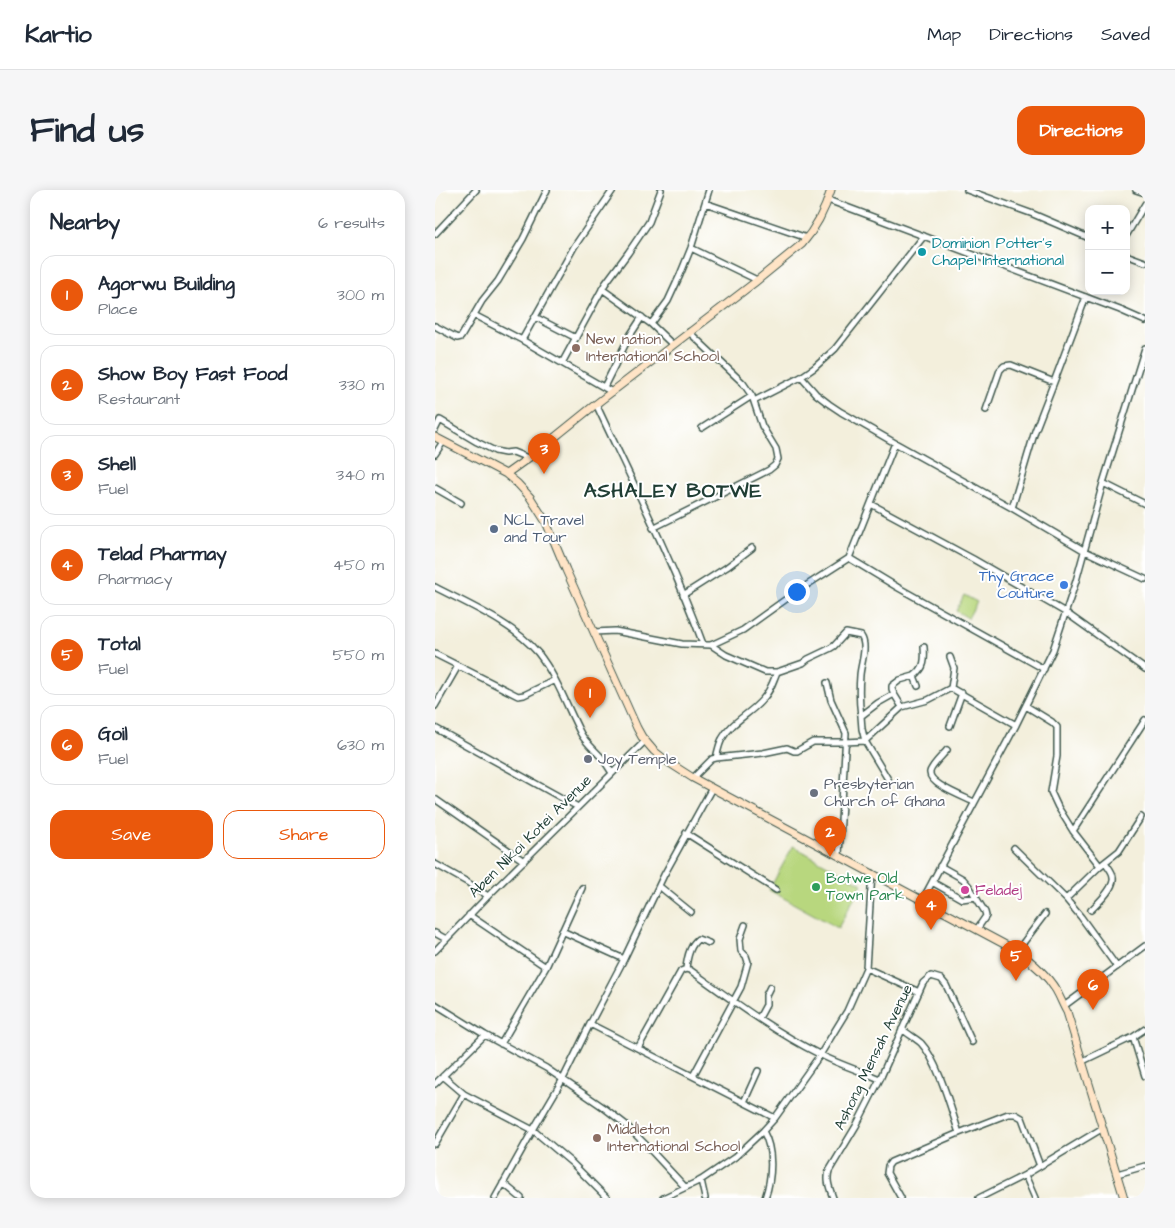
<!DOCTYPE html>
<meta charset="utf-8">
<style>
body{margin:0;font-family:"Architects Daughter",sans-serif;background:#f6f6f7;color:#1f2937}
.controls{position:absolute;right:15px;top:15px;display:grid;overflow:hidden;border-radius:10px;box-shadow:0 2px 12px #0003}
.controls button{width:45px;height:45px;display:grid;place-items:center;padding:0;border:0;border-bottom:1px solid #e0e1e3;background:#fff;color:#1f2937;font:25px sans-serif}
.you{position:absolute;left:361px;top:401px;width:18px;height:18px;margin:-12px;border:4px solid #fff;border-radius:50%;background:#1a73e8;box-shadow:0 0 0 8px #1a73e833}
.badge{display:grid;place-items:center;width:32px;height:32px;border-radius:50%;background:#ea580c;color:#fff;font-size:16px;font-weight:700}
.pin{position:absolute;translate:-50% -41px;filter:drop-shadow(0 1px 2px #0008)}
.pin::after{content:'';position:absolute;top:26px;width:18px;height:15px;background:inherit;clip-path:polygon(0 0,100% 0,50% 100%)}
.list{margin:0;padding:0;list-style:none}
h2{display:flex;justify-content:space-between;align-items:center;height:65px;margin:0;padding:0 20px;font-size:21px}
h2 small{font-size:16px;font-weight:400;color:#747a83}
.list li{display:grid;grid-template-columns:32px 1fr auto;gap:15px;align-items:center;box-sizing:border-box;height:80px;margin:0 10px 10px;padding:0 10px;border:1px solid #e0e1e3;border-radius:15px}
.list b{display:block;font-size:19px;white-space:nowrap}
.list p{margin:0;font-size:16px;white-space:nowrap;color:#747a83}
.list em{font-size:16px;font-style:normal;color:#747a83}
.actions{display:flex;gap:10px;padding:15px 20px}
.actions a{flex:1;padding:11px 0;border:1px solid #ea580c;border-radius:15px;text-align:center;font-size:18px;color:#ea580c}
.actions .main{background:#ea580c;color:#fff}
.map{position:relative;flex:none;width:710px;height:1008px;overflow:hidden;border-radius:15px}
header{display:flex;align-items:center;gap:30px;box-sizing:border-box;height:70px;padding:0 25px;background:#fff;border-bottom:1px solid #e0e1e3}
header strong{font-size:24px}
nav{display:flex;gap:28px;margin-inline-start:auto;font-size:18px}
.intro{display:flex;align-items:center;justify-content:space-between;box-sizing:border-box;height:120px;padding:0 30px}
h1{margin:0;font-size:35px}
.button{padding:12px 22px;border-radius:15px;background:#ea580c;color:#fff;font-size:18px;font-weight:700}
main{display:flex;gap:30px;padding:0 30px}
aside{flex:1;background:#fff;border-radius:15px;box-shadow:0 2px 12px #0003}
.map>svg:first-child{display:block}
.green{fill:#b8d77e;stroke:#6c8a59}
.lines{fill:none;stroke-linecap:round;stroke-linejoin:round}
.street-casing{stroke:#3f584d;stroke-width:8}
.secondary-casing{stroke:#3f584d;stroke-width:9}
.street{stroke:#fff;stroke-width:5}
.secondary{stroke:#ffe4c6;stroke-width:7}
.culture-dot{fill:#0f9aa8;stroke:#fff;stroke-width:2}
.education-dot{fill:#8d6e63;stroke:#fff;stroke-width:2}
.service-dot{fill:#5c6f8a;stroke:#fff;stroke-width:2}
.shop-dot{fill:#3f7fe0;stroke:#fff;stroke-width:2}
.worship-dot{fill:#6b7280;stroke:#fff;stroke-width:2}
.leisure-dot{fill:#2e9e5b;stroke:#fff;stroke-width:2}
.hotel-dot{fill:#d1479c;stroke:#fff;stroke-width:2}
.labels{text-anchor:middle;stroke-width:4;stroke-linejoin:round;paint-order:stroke}
.culture-label{font-size:15px;fill:#0d838f;stroke:#fff;text-anchor:start}
.education-label{font-size:15px;fill:#785e54;stroke:#fff;text-anchor:start}
.service-label{font-size:15px;fill:#4e5e75;stroke:#fff;text-anchor:start}
.shop-label{font-size:15px;fill:#366cbe;stroke:#fff;text-anchor:end}
.worship-label{font-size:15px;fill:#5b616d;stroke:#fff;text-anchor:start}
.street-label{font-size:15px;fill:#1f3d34;stroke:#fff}
.leisure-label{font-size:15px;fill:#27864d;stroke:#fff;text-anchor:start}
.hotel-label{font-size:15px;fill:#b23c85;stroke:#fff;text-anchor:start}
.district-label{font-size:20px;font-weight:bold;letter-spacing:1px;fill:#1f3d34;stroke:#fff}
</style>
<header>
<strong>Kartio</strong>
<nav><a>Map</a><a>Directions</a><a>Saved</a></nav>
</header>
<div class="intro"><h1>Find us</h1><a class="button">Directions</a></div>
<main>
<aside>
<h2>Nearby<small>6 results</small></h2>
<ul class="list">
<li><span class="badge">1</span><div><b>Agorwu Building</b><p>Place</p></div><em>300 m</em></li>
<li><span class="badge">2</span><div><b>Show Boy Fast Food</b><p>Restaurant</p></div><em>330 m</em></li>
<li><span class="badge">3</span><div><b>Shell</b><p>Fuel</p></div><em>340 m</em></li>
<li><span class="badge">4</span><div><b>Telad Pharmay</b><p>Pharmacy</p></div><em>450 m</em></li>
<li><span class="badge">5</span><div><b>Total</b><p>Fuel</p></div><em>550 m</em></li>
<li><span class="badge">6</span><div><b>Goil</b><p>Fuel</p></div><em>630 m</em></li>
</ul>
<div class="actions"><a class="main">Save</a><a>Share</a></div>
</aside>
<div class="map">
<svg width="710" height="1008" viewBox="0 0 710 1008">
<rect width="100%" height="100%" fill="#fff"/>
<filter id="ink" filterUnits="userSpaceOnUse"><feTurbulence type="fractalNoise" baseFrequency=".02" numOctaves="2"/><feDisplacementMap in="SourceGraphic" scale="10" xChannelSelector="R" yChannelSelector="G"/><feConvolveMatrix kernelMatrix="1 2 1 2 8 2 1 2 1" color-interpolation-filters="sRGB"/></filter>
<filter id="wash" filterUnits="userSpaceOnUse"><feTurbulence type="fractalNoise" baseFrequency=".0096" numOctaves="4" result="noise"/><feDisplacementMap in="SourceGraphic" scale="20" xChannelSelector="R" yChannelSelector="G"/><feGaussianBlur stdDeviation="1.12" result="paint"/><feColorMatrix in="noise" values="0 0 0 0 0 0 0 0 0 0 0 0 0 0 0 0 0 1.4 0 .05"/><feComposite in="paint" operator="in"/></filter>
<g filter="url(#wash)">
<rect width="100%" height="100%" fill="#f3efdc"/>
<path class="green" d="M 529,405 L 542,412 L 533,428 L 521,421 Z
M 358,656 L 427,694 L 403,738 L 334,700 Z"/>
</g>
<g filter="url(#ink)">
<g class="lines">
<g class="street-casing">
<path id="street" d="M 532,0 L 598,24 L 654,48
M 701,0 L 710,3
M 393,10 L 685,120 L 710,131
M 270,13 L 372,48
M 0,44 L 41,0
M 691,46 L 710,14
M 256,58 L 322,90
M 691,65 L 710,72
M 167,99 L 216,134 L 238,155
M 39,125 L 87,150 L 177,202
M 100,127 L 141,148
M 216,134 L 233,111 L 245,85 L 256,58 L 274,0
M 0,136 L 22,148 L 26,147 L 47,111 L 63,91 L 88,49 L 112,0
M 87,150 L 139,57 L 178,0
M 127,173 L 170,94 L 193,63 L 214,32 L 226,0
M 366,187 L 381,204 L 394,214 L 406,222 L 460,253 L 577,318 L 650,361 L 710,389
M 169,197 L 194,147 L 207,127
M 319,211 L 366,187 L 379,178 L 400,159 L 489,46
M 161,214 C 198,293 238,372 268,454
M 551,220 L 565,180 L 569,176 L 576,175 L 619,192
M 267,238 L 317,206
M 0,240 L 5,230 L 42,252 L 60,261 L 70,263 L 78,262 L 93,268
M 0,264 L 8,252
M 668,293 L 710,314
M 0,298 L 26,313
M 436,314 L 538,369 L 630,422 L 710,479
M 577,318 L 600,241 L 619,192 L 651,107
M 218,338 L 334,280 L 340,275 L 343,269 L 341,259 L 327,236 L 317,206 L 308,193 L 254,142
M 414,368 L 460,253
M 0,397 C 34,415 78,433 103,463 C 122,487 132,517 146,544 C 151,553 159,559 166,567 C 170,572 174,578 177,583
M 248,405 L 292,377 L 317,358
M 159,442 L 180,441 L 247,454 L 276,455 L 308,440 L 361,402 L 414,368 L 462,397 L 609,479
M 276,455 L 291,465 L 330,482 L 342,482 L 368,473 L 373,469 L 394,459 L 399,456 L 411,443 L 426,446 C 433,456 426,473 425,485 C 424,498 424,512 426,526
M 0,464 L 83,506 L 89,505 L 120,490
M 515,467 L 519,478 L 516,498
M 479,486 C 490,478 490,470 489,457
M 392,493 L 396,510 L 411,543 L 404,665
M 459,504 L 467,517
M 0,516 L 23,476
M 591,516 L 617,532 L 622,537 L 622,566 L 616,602 L 623,617 L 638,641 L 665,676
M 515,536 L 527,503
M 0,538 L 143,617
M 512,560 C 508,565 496,576 495,582 C 493,594 529,607 539,612
M 281,568 C 283,561 284,554 287,549 C 296,532 315,524 327,510 C 335,502 338,492 342,482
M 258,588 L 277,569 L 281,568 L 328,563 L 352,558 L 359,561 L 362,561 L 378,552 L 410,552 L 430,551 L 467,517 L 493,510 L 516,498 L 581,535
M 454,591 L 430,551 L 427,539 L 426,526 L 443,513 L 459,504 L 457,499 L 457,496 L 465,490 L 479,486 L 483,496
M 0,609 L 89,671
M 638,641 L 710,530
M 251,643 L 341,700
M 579,658 L 631,709 L 646,727 L 682,777
M 0,674 L 32,692 L 53,706
M 505,676 L 528,689 L 534,696 L 550,722 L 551,726 L 542,739
M 497,692 L 527,709 L 541,707
M 224,696 L 256,722
M 631,709 L 665,676 L 684,661 L 706,627
M 487,711 L 581,535 L 618,460 L 641,391 L 668,293 L 710,158
M 656,720 C 663,713 680,698 678,687 C 678,682 673,677 670,672
M 34,725 L 111,777
M 127,741 L 189,769
M 0,743 L 11,749
M 0,761 L 53,706 L 210,551
M 582,761 L 610,724
M 431,778 L 484,802
M 251,779 L 255,780 C 297,810 338,841 384,864 C 403,874 425,881 445,889
M 0,814 L 50,845 L 111,878 L 168,917 L 190,934 L 210,954 L 250,997
M 629,816 L 710,756
M 324,828 L 331,815 L 331,805 L 335,797
M 155,834 L 340,928
M 467,839 C 473,844 480,848 486,853 C 503,871 516,919 524,943
M 698,847 L 710,886
M 66,854 L 111,777 L 147,698
M 203,858 L 246,781 L 251,779 C 252,768 255,755 263,749 L 274,753
M 648,871 L 698,847 L 710,839
M 8,886 L 29,904 L 98,940 L 137,973 L 172,1008
M 258,886 L 306,797 L 313,772 L 311,766 L 306,761 L 305,749 L 310,735
M 0,894 L 50,845
M 309,912 L 323,881
M 328,941 C 339,960 337,988 330,1008
M 0,954 L 29,904
M 682,984 L 710,976
M 590,985 L 600,1008
M 266,990 L 270,1008
M 68,993 L 86,1008
M 60,1008 L 98,940 L 128,889 L 155,834 L 189,769 L 229,685 L 277,598
M 228,1008 L 266,990 L 300,967 L 328,941 L 340,928 L 385,865 L 412,821 L 431,778 L 437,683
M 398,1008 C 395,999 391,991 394,981 L 421,936 L 445,889 L 488,793 L 496,786 L 506,789 L 511,795 L 537,852
M 466,1008 L 452,983 L 453,976 L 456,972 L 524,943 L 573,924 L 580,924 L 587,928 L 605,976
M 544,1008 L 590,985 L 668,938"/>
</g>
<g class="secondary-casing">
<path id="secondary" d="M 0,247 L 71,284 L 83,294 L 95,307 L 111,332 L 131,380 L 202,538 L 207,547 L 219,561 L 233,572 L 258,588 L 582,761 C 596,771 612,785 621,800 C 625,807 628,815 632,822 L 689,1008
M 71,284 L 99,264 L 161,214 L 319,93 L 367,54 C 381,38 390,20 396,0"/>
</g>
<use href="#street" class="street"/>
<use href="#secondary" class="secondary"/>
</g>
</g>
<circle class="culture-dot" cx="487" cy="62" r="5"/>
<g class="education-dot">
<circle cx="141" cy="158" r="5"/>
<circle cx="162" cy="948" r="5"/>
</g>
<circle class="service-dot" cx="59" cy="339" r="5"/>
<circle class="shop-dot" cx="629" cy="395" r="5"/>
<g class="worship-dot">
<circle cx="153" cy="569" r="5"/>
<circle cx="379" cy="603" r="5"/>
</g>
<circle class="leisure-dot" cx="381" cy="697" r="5"/>
<circle class="hotel-dot" cx="530" cy="700" r="5"/>
<g class="labels">
<g class="culture-label">
<text x="497" y="58">Dominion Potter's<tspan x="497" dy="17">Chapel International</tspan></text>
</g>
<g class="education-label">
<text x="151" y="154">New nation<tspan x="151" dy="17">International School</tspan></text>
<text x="172" y="944">Middleton<tspan x="172" dy="17">International School</tspan></text>
</g>
<g class="service-label">
<text x="69" y="335">NCL Travel<tspan x="69" dy="17">and Tour</tspan></text>
</g>
<g class="shop-label">
<text x="619" y="391">Thy Grace<tspan x="619" dy="17">Couture</tspan></text>
</g>
<g class="worship-label">
<text x="163" y="574">Joy Temple</text>
<text x="389" y="599">Presbyterian<tspan x="389" dy="17">Church of Ghana</tspan></text>
</g>
<g class="street-label">
<text transform="translate(95 646) rotate(-45)" y="5">Aben Nikoi Kotei Avenue</text>
<text transform="translate(438 867) rotate(-64)" y="5">Ashong Mensah Avenue</text>
</g>
<g class="leisure-label">
<text x="391" y="693">Botwe Old<tspan x="391" dy="17">Town Park</tspan></text>
</g>
<g class="hotel-label">
<text x="540" y="705">Feladej</text>
</g>
<g class="district-label">
<text x="238" y="307">ASHALEY BOTWE</text>
</g>
</g>
</svg>
<div class="controls">
<button>+</button>
<button>−</button>
</div>
<div class="you"></div>
<div class="pin badge" style="left:155px;top:528px">1</div>
<div class="pin badge" style="left:395px;top:667px">2</div>
<div class="pin badge" style="left:109px;top:284px">3</div>
<div class="pin badge" style="left:496px;top:740px">4</div>
<div class="pin badge" style="left:581px;top:791px">5</div>
<div class="pin badge" style="left:658px;top:820px">6</div>
</div>
</main>
